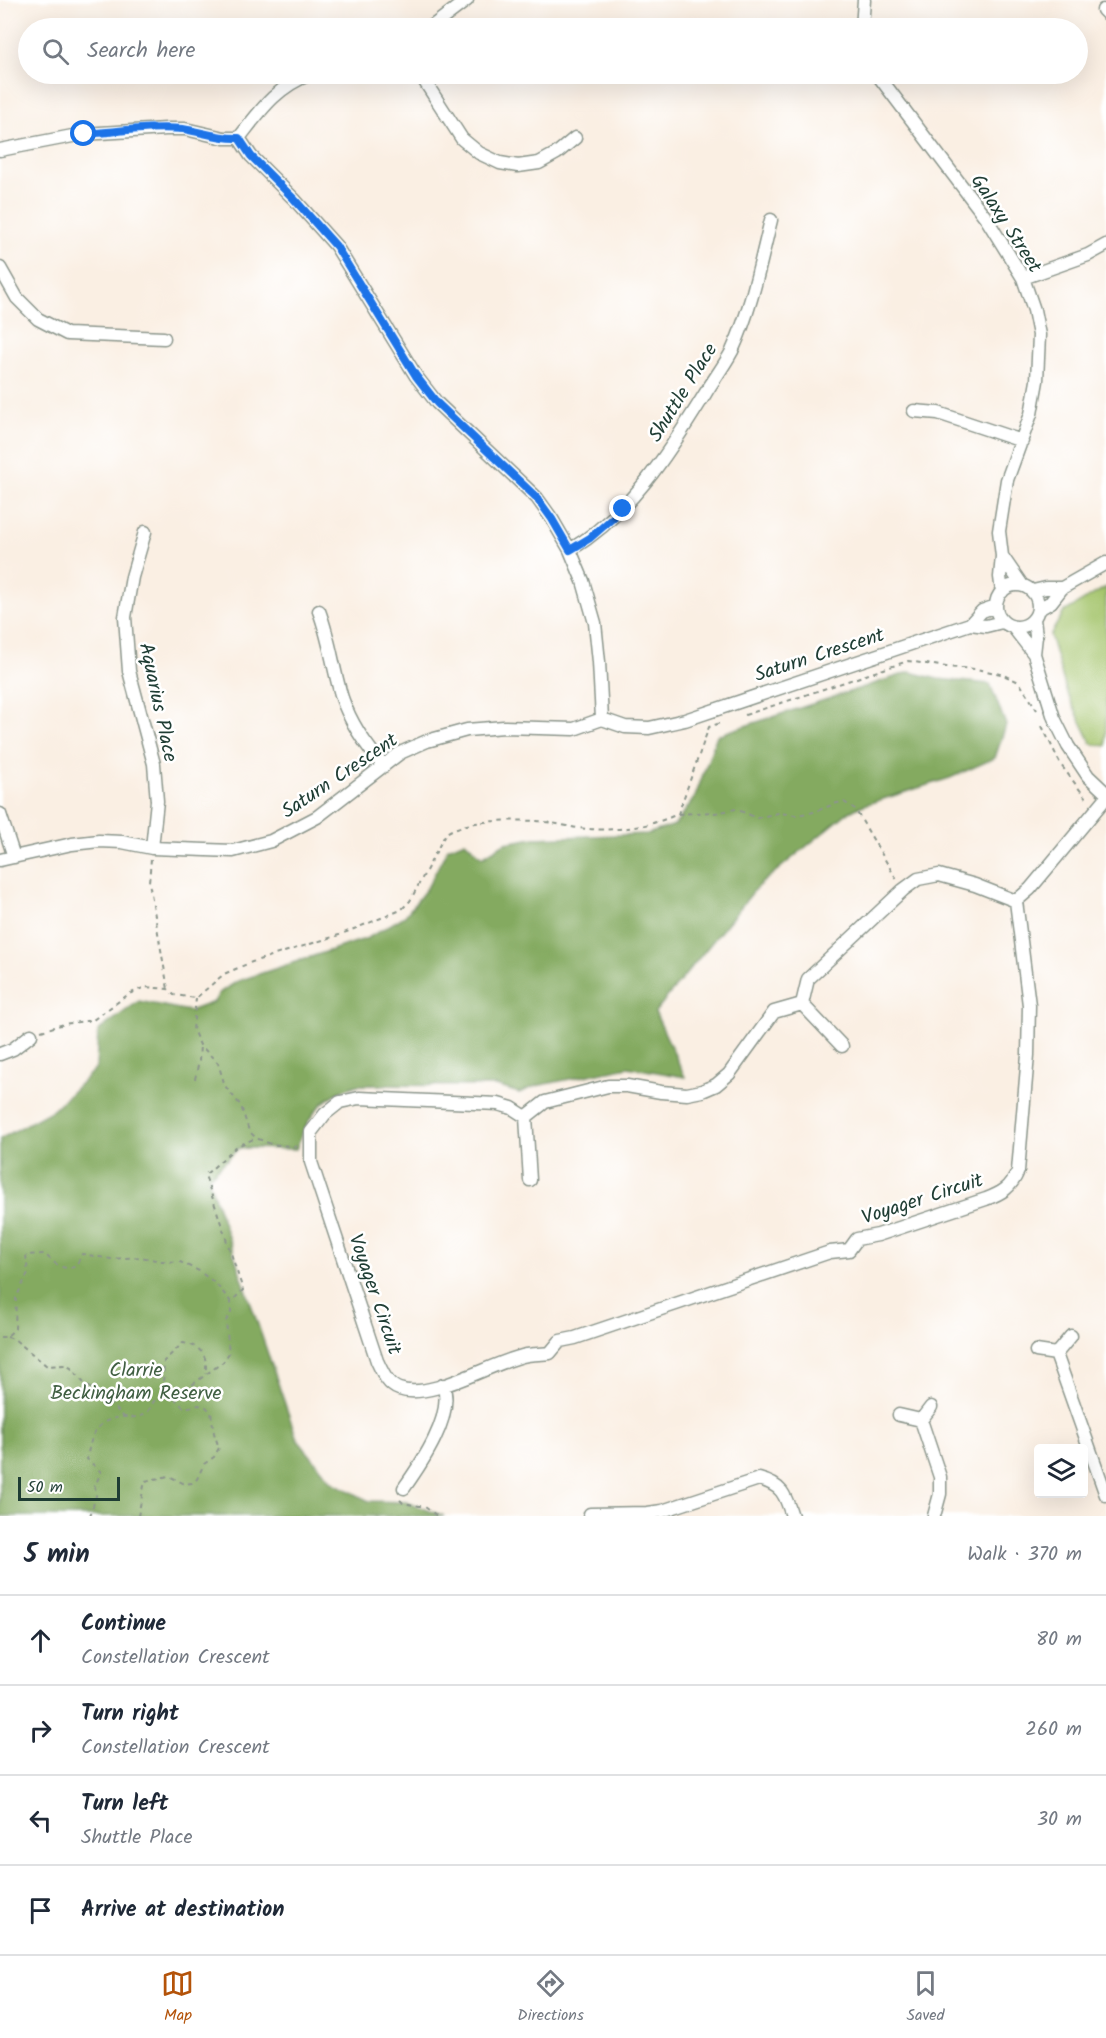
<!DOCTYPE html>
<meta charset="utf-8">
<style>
body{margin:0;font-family:Kalam,sans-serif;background:#f6f6f7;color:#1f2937}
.controls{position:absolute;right:18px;bottom:18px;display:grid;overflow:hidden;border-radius:6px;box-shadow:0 6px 24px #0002}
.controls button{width:54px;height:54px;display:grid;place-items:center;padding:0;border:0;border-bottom:2px solid #e0e1e3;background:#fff;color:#1f2937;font:30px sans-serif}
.scale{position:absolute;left:18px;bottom:15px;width:102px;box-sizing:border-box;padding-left:6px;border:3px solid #1f3d34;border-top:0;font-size:16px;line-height:21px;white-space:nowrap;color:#1f3d34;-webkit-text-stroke:4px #fff;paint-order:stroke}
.stop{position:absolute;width:18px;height:18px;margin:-14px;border:4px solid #1a73e8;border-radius:50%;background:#fff}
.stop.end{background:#1a73e8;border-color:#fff;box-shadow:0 2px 6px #0008}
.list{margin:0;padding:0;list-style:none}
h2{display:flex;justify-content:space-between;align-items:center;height:78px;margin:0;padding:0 24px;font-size:26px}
h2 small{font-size:20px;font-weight:400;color:#747a83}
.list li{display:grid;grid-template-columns:39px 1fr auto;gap:18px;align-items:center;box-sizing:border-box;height:90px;padding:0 24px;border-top:2px solid #e0e1e3}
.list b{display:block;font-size:22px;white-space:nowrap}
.list p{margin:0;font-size:20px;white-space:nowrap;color:#747a83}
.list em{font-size:20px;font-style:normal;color:#747a83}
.icon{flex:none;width:33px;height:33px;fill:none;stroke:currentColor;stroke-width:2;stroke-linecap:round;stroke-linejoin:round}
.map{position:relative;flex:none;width:1106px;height:1516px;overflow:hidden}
.search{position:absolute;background:#fff;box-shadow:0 6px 24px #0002;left:18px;right:18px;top:18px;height:66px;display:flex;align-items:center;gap:15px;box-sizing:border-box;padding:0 21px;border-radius:33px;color:#747a83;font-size:22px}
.sheet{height:438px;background:#fff}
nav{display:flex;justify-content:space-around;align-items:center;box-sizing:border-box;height:84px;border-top:2px solid #e0e1e3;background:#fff;font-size:16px;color:#747a83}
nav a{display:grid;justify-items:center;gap:3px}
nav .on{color:#b45309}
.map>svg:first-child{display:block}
.green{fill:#a5c56d;stroke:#628150;stroke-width:1.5}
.forest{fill:#84aa60;stroke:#52744a;stroke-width:1.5}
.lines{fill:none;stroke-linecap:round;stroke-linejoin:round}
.street-casing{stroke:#8c968c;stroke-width:15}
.path{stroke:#8c968c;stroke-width:2;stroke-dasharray:4.5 4.5;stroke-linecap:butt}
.street{stroke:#fff;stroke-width:12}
.route{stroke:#1a73e8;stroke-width:8}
.labels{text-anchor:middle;stroke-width:5;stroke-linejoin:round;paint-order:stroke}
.street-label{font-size:20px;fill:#1f3d34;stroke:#fff}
.park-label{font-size:20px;fill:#405f42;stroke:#fff}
</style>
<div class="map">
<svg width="1106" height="1516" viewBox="0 0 1106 1516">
<rect width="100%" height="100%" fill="#fff"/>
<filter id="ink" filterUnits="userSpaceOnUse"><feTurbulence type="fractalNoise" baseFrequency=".0167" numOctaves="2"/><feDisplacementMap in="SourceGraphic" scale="12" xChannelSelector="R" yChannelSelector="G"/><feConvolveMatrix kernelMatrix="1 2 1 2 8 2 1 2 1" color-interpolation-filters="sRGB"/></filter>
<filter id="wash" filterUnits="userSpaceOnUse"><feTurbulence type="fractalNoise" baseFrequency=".008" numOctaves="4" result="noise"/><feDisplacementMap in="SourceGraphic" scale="24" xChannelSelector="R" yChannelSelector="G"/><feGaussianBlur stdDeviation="1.35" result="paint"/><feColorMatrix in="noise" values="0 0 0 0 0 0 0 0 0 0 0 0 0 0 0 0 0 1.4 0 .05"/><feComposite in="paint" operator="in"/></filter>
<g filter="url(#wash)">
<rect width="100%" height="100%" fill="#faefe3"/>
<path class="green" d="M 1106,587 L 1106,746 L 1092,744 L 1067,693 L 1050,635 L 1064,612 Z"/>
<path class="forest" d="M 910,672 L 938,679 L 990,684 L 1006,725 L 995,758 L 950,778 L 861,806 L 846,814 L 757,887 L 655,1012 L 685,1077 L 628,1067 L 536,1086 L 519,1093 L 496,1086 L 357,1085 C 321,1096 309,1114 296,1149 L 239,1148 L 208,1178 L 297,1439 L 332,1482 L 369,1501 L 406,1502 L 444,1516 L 0,1516 L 0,1139 L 53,1110 L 96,1068 L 98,1031 L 139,1001 L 189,1011 L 214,1002 L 219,993 L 238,981 L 368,938 L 405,916 L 427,888 L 448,848 L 465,841 L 482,857 L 505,843 L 534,838 L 647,834 L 675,825 L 695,797 L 717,735 Z"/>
</g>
<g filter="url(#ink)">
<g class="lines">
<g class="street-casing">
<path id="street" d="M 1103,10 L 1106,13
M 430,28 L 467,0
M 862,28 L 864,0
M 420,74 L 462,139 L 479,153 L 500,163 L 518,166 L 539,163 L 557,153 L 575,138
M 877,74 L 986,218 L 1023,278 L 1034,310 L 1039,335 L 1037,381 L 1031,414 L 1007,480 L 999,531 L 1002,556 L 1000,577 L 1002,592
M 239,138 C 260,111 277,86 311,74
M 0,150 L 83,134 L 166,129 L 185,129 L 224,138 L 239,138 L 251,156 L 294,199 L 336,246 L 416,376 L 437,403 L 537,498 L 552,519 L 570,550 L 583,581 L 595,623 L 599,662 L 602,719
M 0,268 L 17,298 L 38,319 L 67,334 L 164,338
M 1023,278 L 1088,255 L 1106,245
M 914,411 L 938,413 L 1022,441
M 145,532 L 132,577 L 125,617 L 129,671 L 154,764 L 157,801 L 152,848
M 570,550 C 631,513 668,454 705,394 C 714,379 724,366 732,351 C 751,310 760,264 771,220
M 1002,556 L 1022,585
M996 606a21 21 0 1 1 42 0a21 21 0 1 1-42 0Z
M 1033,591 L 1046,588 L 1062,588
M 1039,609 L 1051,602 L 1062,588 L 1106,563
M 319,611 C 330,640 333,669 342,698 C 351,724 366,746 384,766
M 970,624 L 982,611 L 996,606
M 1013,627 L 1034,654 L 1054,718 L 1068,746 L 1088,776 L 1106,793
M 1034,654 L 1036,636 L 1034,619
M 0,814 L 14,857
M 0,860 L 72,844 L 99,841 L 122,842 L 152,848 L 233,851 L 271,841 L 317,817 L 400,753 L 427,741 L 467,730 L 504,727 L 574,729 L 602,719 L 625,727 L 649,728 L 685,720 L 970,624 L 986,626 L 1002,622
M 939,875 L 975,885 L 1016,901 L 1029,1005 L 1028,1055 L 1018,1171 C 1011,1188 1002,1193 986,1199 L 878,1235 L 857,1239 L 849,1250 L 830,1252 L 575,1338 L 560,1341 L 550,1353 C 542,1354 534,1354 527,1355 C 493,1361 432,1401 399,1389 C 387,1385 382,1371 377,1361 L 311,1162 L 311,1132 L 325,1114 L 340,1102 L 359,1098 L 498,1104 L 512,1108 L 526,1117 L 545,1102 L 608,1086 L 627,1086 L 661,1092 L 687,1094 L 702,1091 L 716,1085 L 729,1074 L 774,1012 L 802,1004 L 808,979 L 903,890 L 918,879 Z
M 1016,901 L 1030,889 L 1106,798
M 802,1004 L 842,1046
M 0,1054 L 13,1049 L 31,1035
M 526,1117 L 530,1180
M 1036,1351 L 1056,1354 L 1071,1336
M 1056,1354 L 1106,1495
M 899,1415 L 921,1420 L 931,1407
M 921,1420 L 940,1477 L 940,1494 L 934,1516
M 404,1488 C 421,1464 455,1415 443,1385
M 590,1514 L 648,1513 L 662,1511 L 759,1479 C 782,1485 785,1494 792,1516"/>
</g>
<path class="path" d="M 745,715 L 908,661 L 946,667 L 976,669 L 1001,674 L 1019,682 L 1037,710
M 1042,726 L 1061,765 L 1086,798
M 678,814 L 712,812 L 715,813 L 736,809 L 757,818 L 778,813 L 796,815 L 814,812 L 837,803 L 844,802 L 855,809 L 897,880
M 151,859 L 149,882 L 168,989
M 196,998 L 193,1030 L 200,1045 L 218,1063 L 225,1086 L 241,1106 L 249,1131 L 256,1138 L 271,1144 L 299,1147
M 41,1031 L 64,1024 L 93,1020 L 129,994 L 145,987 L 168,989 L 174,995 L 196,998 L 224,974 L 252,962 L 339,935 L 401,910 L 410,901 L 446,833 C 470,819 510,820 537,821 C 551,822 565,826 578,828 C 613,832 647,828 678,814 L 709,727 L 720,723
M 195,1079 L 199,1061 L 200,1045
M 0,1337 L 6,1337 L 15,1329 L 16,1298 L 28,1273 L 26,1255 L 45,1254 C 54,1263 63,1272 76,1266 L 82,1254 L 111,1259 L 141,1257 L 160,1261 L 180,1262 L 199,1271 L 216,1284 L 231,1302 L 243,1290 L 205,1175 L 237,1146 L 256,1138
M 7,1337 L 14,1339 L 47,1366 L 65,1365 L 71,1368 L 83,1382 L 111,1404 L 124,1417
M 400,1500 L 403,1503 L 425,1507 L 437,1516
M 90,1516 L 96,1496 L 95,1486 L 101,1472 L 87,1459 C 91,1435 96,1419 123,1417 C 129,1417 137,1418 143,1415 C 149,1413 151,1406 154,1401 L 185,1390 L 223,1362 L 229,1353 L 226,1321 L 231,1312 L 231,1302
M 138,1516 L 145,1481 L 169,1476 L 185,1484 L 192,1483 L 197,1479 L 204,1464 L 214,1457 L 219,1448 L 214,1433 L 211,1412 L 206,1407 L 199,1405 L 184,1408 L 172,1396 L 165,1393 L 163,1386 L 164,1361 L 183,1343 C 201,1346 209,1356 205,1374"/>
<use href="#street" class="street"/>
</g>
</g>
<g class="lines" filter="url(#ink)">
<path class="route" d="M 84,134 C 116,132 151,126 183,129 C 202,132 219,139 239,138 L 251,156 L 294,199 L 336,246 L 416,376 L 437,403 L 537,498 L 552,519 L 570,550 L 590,538 L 623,509"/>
</g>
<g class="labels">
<g class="street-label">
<text transform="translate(1007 223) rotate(57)" y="7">Galaxy Street</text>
<text transform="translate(682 392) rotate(-58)" y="7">Shuttle Place</text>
<text transform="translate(819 654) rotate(-18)" y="7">Saturn Crescent</text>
<text transform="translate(159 702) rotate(78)" y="7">Aquarius Place</text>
<text transform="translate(339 775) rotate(-34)" y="7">Saturn Crescent</text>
<text transform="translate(922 1198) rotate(-18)" y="7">Voyager Circuit</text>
<text transform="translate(376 1294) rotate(71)" y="7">Voyager Circuit</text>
</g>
<g class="park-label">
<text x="136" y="1376">Clarrie<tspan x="136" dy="23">Beckingham Reserve</tspan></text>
</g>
</g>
</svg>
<div class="controls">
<button><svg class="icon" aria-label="layers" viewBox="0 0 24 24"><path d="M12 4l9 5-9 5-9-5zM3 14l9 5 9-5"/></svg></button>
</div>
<div class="scale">50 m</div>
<div class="stop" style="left:84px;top:134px"></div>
<div class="stop end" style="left:623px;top:509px"></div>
<div class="search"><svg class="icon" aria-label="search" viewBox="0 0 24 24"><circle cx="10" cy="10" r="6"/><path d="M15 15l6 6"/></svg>Search here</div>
</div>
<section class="sheet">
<h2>5 min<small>Walk · 370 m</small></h2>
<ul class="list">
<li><svg class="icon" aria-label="ahead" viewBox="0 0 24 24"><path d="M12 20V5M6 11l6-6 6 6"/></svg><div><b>Continue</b><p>Constellation Crescent</p></div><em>80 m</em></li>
<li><svg class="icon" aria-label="right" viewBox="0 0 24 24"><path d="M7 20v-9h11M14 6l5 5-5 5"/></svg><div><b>Turn right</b><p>Constellation Crescent</p></div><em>260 m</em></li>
<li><svg class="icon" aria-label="left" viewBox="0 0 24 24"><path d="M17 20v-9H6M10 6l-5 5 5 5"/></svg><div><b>Turn left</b><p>Shuttle Place</p></div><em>30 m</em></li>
<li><svg class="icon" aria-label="arrive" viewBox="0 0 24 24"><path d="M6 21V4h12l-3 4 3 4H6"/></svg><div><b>Arrive at destination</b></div></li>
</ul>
</section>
<nav>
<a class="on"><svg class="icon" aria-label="map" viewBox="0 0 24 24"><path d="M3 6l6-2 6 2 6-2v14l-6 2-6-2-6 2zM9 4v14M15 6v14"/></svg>Map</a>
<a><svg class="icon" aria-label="directions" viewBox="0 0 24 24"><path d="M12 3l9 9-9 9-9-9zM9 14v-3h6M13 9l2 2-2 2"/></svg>Directions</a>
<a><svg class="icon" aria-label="saved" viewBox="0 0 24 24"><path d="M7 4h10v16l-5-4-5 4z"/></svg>Saved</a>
</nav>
